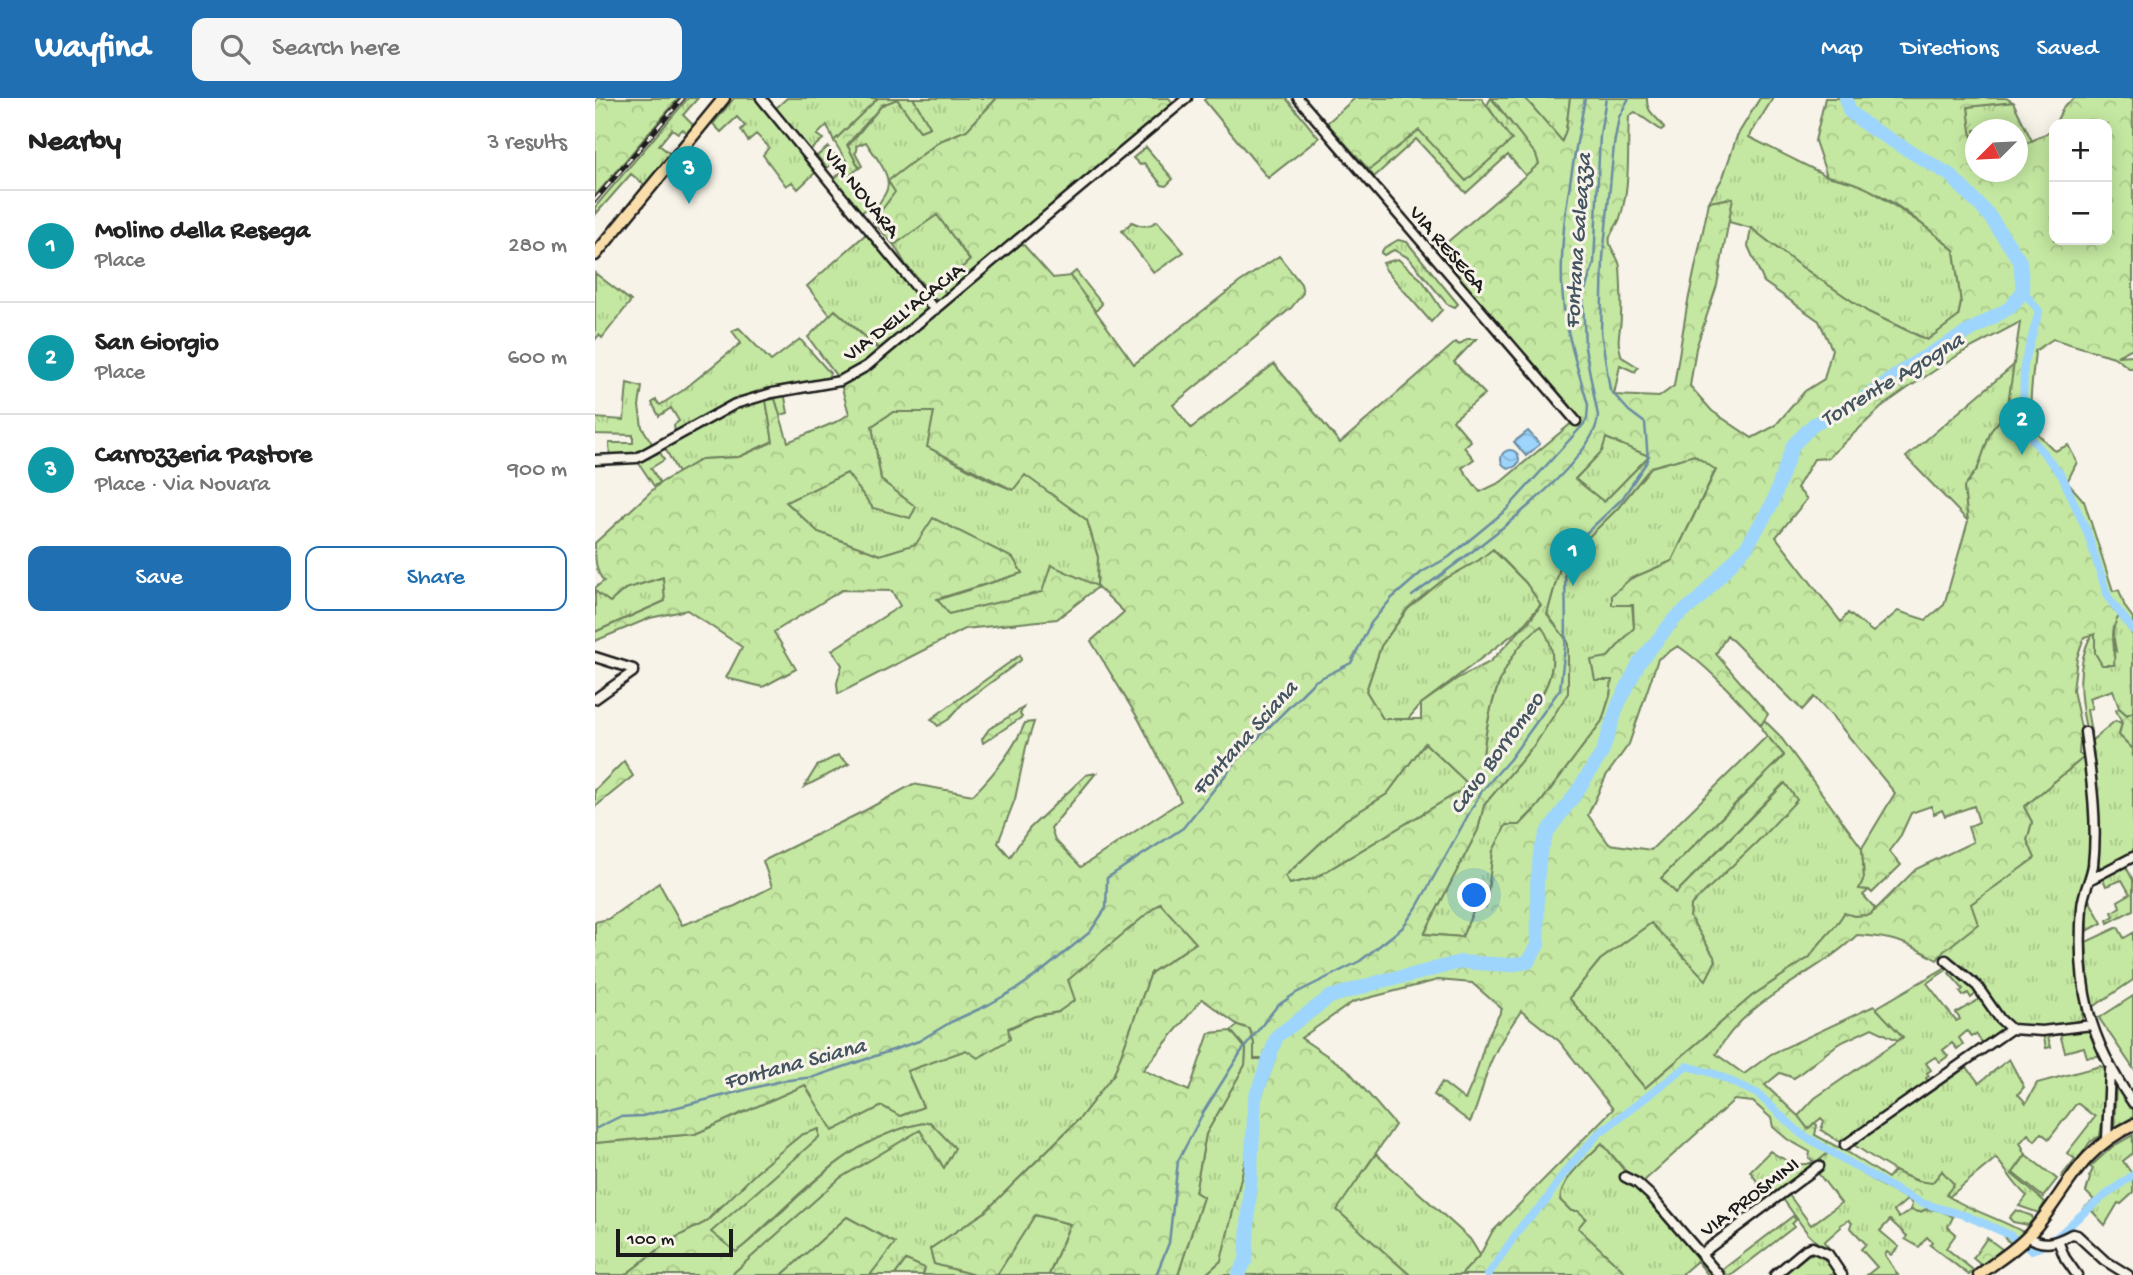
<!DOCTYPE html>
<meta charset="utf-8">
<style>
body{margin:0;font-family:"Gochi Hand",sans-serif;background:#f6f6f6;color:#222}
.controls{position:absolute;right:21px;top:21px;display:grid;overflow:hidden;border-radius:14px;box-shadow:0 4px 18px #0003}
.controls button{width:63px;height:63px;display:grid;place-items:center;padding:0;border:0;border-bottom:2px solid #e0e0e0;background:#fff;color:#222;font:35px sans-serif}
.compass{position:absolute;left:1370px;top:21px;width:63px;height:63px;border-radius:50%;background:#fff;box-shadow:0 4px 18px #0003;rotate:246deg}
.scale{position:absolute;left:21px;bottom:18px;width:117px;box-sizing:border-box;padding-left:7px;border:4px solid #1c1c1c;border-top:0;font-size:19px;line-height:24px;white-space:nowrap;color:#1c1c1c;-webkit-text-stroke:5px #f7f3e8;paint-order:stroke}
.you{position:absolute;left:880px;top:798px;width:24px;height:24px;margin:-18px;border:5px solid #fff;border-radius:50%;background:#1a73e8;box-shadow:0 0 0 10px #1a73e833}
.badge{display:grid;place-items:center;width:46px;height:46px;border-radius:50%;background:#1f6fb2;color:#fff;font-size:23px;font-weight:700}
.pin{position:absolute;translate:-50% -58px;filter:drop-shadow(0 2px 4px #0008)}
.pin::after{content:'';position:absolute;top:37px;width:24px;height:21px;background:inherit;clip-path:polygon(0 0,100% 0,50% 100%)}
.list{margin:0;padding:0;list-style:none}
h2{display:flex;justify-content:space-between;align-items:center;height:91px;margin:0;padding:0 28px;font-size:30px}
h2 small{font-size:23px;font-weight:400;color:#767676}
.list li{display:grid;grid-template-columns:46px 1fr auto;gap:21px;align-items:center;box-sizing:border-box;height:112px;padding:0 28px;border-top:2px solid #e0e0e0}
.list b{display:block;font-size:26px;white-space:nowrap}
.list p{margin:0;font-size:23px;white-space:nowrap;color:#767676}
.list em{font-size:23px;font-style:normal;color:#767676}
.actions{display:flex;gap:14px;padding:21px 28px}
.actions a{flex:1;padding:16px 0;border:2px solid #1f6fb2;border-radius:14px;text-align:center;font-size:24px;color:#1f6fb2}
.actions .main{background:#1f6fb2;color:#fff}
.icon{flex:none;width:38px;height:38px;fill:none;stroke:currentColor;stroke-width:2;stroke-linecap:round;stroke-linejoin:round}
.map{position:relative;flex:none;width:1538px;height:1177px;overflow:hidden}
header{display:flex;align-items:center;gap:42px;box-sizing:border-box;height:98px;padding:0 35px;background:#1f6fb2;color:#fff}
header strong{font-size:33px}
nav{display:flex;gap:38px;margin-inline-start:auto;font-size:24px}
.search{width:490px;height:63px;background:#f6f6f6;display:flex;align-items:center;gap:18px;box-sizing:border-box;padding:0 24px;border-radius:14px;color:#767676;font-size:26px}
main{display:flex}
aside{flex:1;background:#fff}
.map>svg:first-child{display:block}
.grass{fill:url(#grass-tufts);stroke:#70825e;stroke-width:2}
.forest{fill:url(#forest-crowns);stroke:#70825e;stroke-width:2;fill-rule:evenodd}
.green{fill:#c4e8a1;stroke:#70825e;stroke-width:2}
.water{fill:url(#water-waves);stroke:#6a8ba3;stroke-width:2}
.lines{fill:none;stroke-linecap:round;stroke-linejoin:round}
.stream{stroke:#6a8ba3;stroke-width:2.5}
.canal{stroke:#9ed5fd;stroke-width:8}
.river{stroke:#9ed5fd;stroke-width:14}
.minor-casing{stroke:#1c1c1c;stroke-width:13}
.major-casing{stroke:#1c1c1c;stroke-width:15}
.minor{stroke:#f7f3e8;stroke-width:8}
.major{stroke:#f9deab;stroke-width:10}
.rail-casing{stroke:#1c1c1c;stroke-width:5}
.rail{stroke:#f7f3e8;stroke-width:2.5;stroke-dasharray:8;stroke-linecap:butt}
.labels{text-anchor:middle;stroke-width:6;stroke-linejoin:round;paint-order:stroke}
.street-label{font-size:21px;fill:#1c1c1c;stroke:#f7f3e8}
.water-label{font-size:23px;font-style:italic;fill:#435460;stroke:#f7f3e8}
</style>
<header>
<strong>Wayfind</strong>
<div class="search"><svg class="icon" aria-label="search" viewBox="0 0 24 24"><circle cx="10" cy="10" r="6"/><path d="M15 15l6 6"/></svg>Search here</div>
<nav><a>Map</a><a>Directions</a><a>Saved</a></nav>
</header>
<main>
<aside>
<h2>Nearby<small>3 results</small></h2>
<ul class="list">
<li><span class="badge" style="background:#0f9aa8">1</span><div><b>Molino della Resega</b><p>Place</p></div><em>280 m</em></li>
<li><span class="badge" style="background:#0f9aa8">2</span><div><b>San Giorgio</b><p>Place</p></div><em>600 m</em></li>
<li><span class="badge" style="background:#0f9aa8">3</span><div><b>Carrozzeria Pastore</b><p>Place · Via Novara</p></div><em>900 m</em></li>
</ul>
<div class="actions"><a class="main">Save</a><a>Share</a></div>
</aside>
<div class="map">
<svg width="1538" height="1177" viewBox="0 0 1538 1177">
<defs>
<pattern id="grass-tufts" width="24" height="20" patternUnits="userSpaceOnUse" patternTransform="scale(1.75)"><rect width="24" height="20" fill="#c4e8a1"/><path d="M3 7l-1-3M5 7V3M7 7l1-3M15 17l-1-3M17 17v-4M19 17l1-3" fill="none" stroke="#a8c68a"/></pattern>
<pattern id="forest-crowns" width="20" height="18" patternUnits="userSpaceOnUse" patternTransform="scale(1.75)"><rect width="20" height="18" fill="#c4e8a1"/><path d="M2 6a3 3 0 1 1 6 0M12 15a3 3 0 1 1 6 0" fill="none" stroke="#a8c68a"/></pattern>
<pattern id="water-waves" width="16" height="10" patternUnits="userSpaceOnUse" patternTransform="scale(1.75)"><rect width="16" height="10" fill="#9ed5fd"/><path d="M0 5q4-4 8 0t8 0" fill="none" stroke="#88b6d8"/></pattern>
</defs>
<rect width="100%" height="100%" fill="#f7f3e8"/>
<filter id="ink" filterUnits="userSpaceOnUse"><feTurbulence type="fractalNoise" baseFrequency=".0143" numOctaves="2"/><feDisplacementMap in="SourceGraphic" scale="14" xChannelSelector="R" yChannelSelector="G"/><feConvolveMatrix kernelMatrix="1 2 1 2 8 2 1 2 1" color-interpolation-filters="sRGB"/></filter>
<g filter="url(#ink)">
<path class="grass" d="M 93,0 L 103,0 L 88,17 L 99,28 L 92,35 L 88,31 L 83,35 L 77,31 L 64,47 L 78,58 L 52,89 L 36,76 L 0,117 L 0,109 Z
M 139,0 L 163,0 L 222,73 L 203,91 L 197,84 L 191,88 L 168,57 L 174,49 L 161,36 L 153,43 L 146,32 L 150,28 L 142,19 L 126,34 L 118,26 Z
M 192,0 L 283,0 L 239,43 L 232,27 L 222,37 L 228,41 L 214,53 L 181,10 Z
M 318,0 L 402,0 L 372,32 L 345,43 L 293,84 L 301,94 L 285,115 L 281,112 C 283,104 290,99 292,91 C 297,76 278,56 271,44 L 261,48 L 262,53 L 260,55 L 267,68 L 264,70 L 253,48 L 287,7 L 302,1 L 325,33 L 335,29 Z
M 611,0 L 691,0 L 724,40 L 673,80 L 609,2 Z
M 896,0 L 942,57 L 944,66 L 931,78 L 913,57 L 871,95 L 821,41 L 779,79 L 774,72 L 824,31 L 871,82 L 916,42 L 892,7 Z
M 930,0 L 975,0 L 971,32 L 967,44 Z
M 1165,0 L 1178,0 L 1154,39 L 1232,78 L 1268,87 L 1331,129 L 1359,152 L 1366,205 L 1363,219 L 1333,242 L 1273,214 L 1201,165 L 1156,130 L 1134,124 L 1137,100 L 1114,104 L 1128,79 L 1142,38 Z
M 1418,4 L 1437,43 L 1423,50 L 1422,32 L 1380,32 L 1380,49 L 1375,29 L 1373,8 Z
M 233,49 L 243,61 L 232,70 L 222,58 Z
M 551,49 L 578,81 L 571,88 L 567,87 L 549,65 L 545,67 L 538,60 Z
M 248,72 L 254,77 L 258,75 L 275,104 L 274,109 L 266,115 L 238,82 Z
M 342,116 L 375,163 L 346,189 L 355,199 L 346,207 L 311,167 L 299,147 Z
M 562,123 L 589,154 L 559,175 L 527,133 L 537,124 C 547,129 554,129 562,123 Z
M 271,136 L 337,214 L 288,254 L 241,213 L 235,217 L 212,188 Z
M 803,142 L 812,144 L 863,206 L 860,209 L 852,206 L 814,160 L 799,152 L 789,157 L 786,155 L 789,150 Z
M 803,161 L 827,182 L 847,212 L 836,224 L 790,171 L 788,165 Z
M 481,173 L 507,206 L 500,214 L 475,178 Z
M 0,175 L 36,203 L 7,240 L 4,237 L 0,242 Z
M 144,230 L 176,263 L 205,241 L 235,275 L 233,280 L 169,292 L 140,301 L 71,343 L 68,340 L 80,333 L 79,327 L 84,323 L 76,310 L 64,318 L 57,305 L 61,302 L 65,307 L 87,293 L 146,245 L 137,233 Z
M 1420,266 L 1412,313 L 1396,333 L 1383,370 L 1369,389 L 1373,423 L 1311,359 Z
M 32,285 L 47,289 L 44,308 L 47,329 L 58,347 L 42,358 L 15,359 L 14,345 L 38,345 L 38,337 L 0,336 L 0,320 L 29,322 Z
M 189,294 L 193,315 L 185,317 L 180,301 L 171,302 L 178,343 L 144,359 L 107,361 L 83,375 L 70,350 L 141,309 Z
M 298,314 L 339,314 L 333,349 L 392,381 L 418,392 L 430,376 L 492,422 L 503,459 L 502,488 L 447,494 L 354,516 L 342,502 L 427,475 L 418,460 L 321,446 L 285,457 L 223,434 L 190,403 L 252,375 L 278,410 L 320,409 L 286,382 L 277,328 Z
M 1011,340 L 1054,358 L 1009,404 L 980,381 L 1007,353 Z
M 65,354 L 69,362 L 56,370 L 65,385 L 59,388 L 43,364 Z
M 1098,357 L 1121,371 L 1077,463 L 1035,481 L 1039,530 L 1013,559 L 1017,582 L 1015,598 L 1007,623 L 943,708 L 898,753 L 891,810 L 878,814 L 867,839 L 829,836 L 883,732 L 889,707 L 941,645 L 973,544 L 952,516 L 967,462 L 976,456 L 1023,410 L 1056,369 Z
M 897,451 L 931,485 L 946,506 L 925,531 L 826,606 L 813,621 L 788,621 L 771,593 L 786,548 L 813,511 L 848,482 L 884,462 Z
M 69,479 L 70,503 L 0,534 L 0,493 L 15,504 L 30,491 Z
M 1524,517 L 1538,537 L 1538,614 L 1532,617 L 1524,610 L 1518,592 L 1494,600 L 1497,610 L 1492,612 L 1496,634 L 1491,631 C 1484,598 1481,568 1496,537 L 1501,536 L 1521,553 L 1517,530 Z
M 946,527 C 984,579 918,631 893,671 L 887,668 C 891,618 903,560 946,527 Z
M 1169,622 L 1184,637 L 1267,750 L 1269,780 L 1265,791 L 1274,792 L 1268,797 L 1280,810 L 1275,817 L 1259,818 L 1249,816 C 1240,832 1224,843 1215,859 L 1157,898 L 1050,990 L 974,900 L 1005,862 L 1056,825 L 1111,881 L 1121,862 L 1095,819 L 1096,807 L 1189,685 L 1081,795 L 1066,780 L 1189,658 L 1167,632 L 1166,627 Z
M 1520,623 L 1527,625 L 1524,637 L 1538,651 L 1538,755 L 1508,771 L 1500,765 L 1502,691 L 1496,643 Z
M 830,645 L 871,684 L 867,692 L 720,780 L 695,786 L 690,778 L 750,722 L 792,696 Z
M 1489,659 C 1498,698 1502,744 1490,782 L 1487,923 C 1470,925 1432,934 1416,926 C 1402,918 1392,895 1381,883 C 1371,872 1359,864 1346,857 L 1375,806 L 1439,760 L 1432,742 L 1437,724 L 1429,709 Z
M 1530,767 L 1538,782 L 1538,812 L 1513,825 L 1512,822 L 1519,818 L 1517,814 L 1525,809 L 1523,803 L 1535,796 L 1527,782 L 1511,788 L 1507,779 Z
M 1493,800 L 1507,825 L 1492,833 L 1491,810 Z
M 565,804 L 602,844 L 556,875 L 519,976 L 485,1020 L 390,1114 L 335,1151 L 339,1166 L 380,1177 L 328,1177 L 329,1170 L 311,1162 L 300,1177 L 275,1177 L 299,1145 L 252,1119 L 187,1177 L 136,1177 L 245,1080 L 325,1032 L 349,1070 L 335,1024 C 254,1036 199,1103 141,1155 L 115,1134 L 175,1080 L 206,1056 L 124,1109 L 111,1124 L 76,1142 L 30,1177 L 0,1177 L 0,1045 L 100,1036 L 210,987 L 287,1008 L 306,1018 L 328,1009 L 312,973 L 371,952 L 440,918 L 464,914 L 472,882 Z
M 1523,829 L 1529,840 L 1538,835 L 1538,882 L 1501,907 L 1495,908 L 1491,844 Z
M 1353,868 L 1353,871 L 1332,885 L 1361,923 L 1365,921 L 1361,915 L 1388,899 L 1411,931 L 1389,947 L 1381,936 L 1377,938 L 1372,933 L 1364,940 L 1368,946 L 1362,951 L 1357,945 L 1348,952 L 1353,958 L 1345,964 L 1340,959 L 1331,965 L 1336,972 L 1332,975 L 1334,978 L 1331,980 L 1333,984 L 1246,1045 L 1226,1032 L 1229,1023 L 1226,1020 L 1213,1031 L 1203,1018 L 1220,1000 L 1307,940 L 1281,910 Z
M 1357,872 L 1383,894 L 1376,900 L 1373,895 L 1368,898 L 1365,894 L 1368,891 L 1354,875 Z
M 643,927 L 655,931 L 659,945 L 680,961 L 664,1006 L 626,1163 L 610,1177 L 583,1177 L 608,1099 L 600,1094 L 611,1036 L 650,967 L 651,950 L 636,933 Z
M 1493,932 L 1504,951 L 1503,958 L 1492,959 L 1489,949 L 1470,954 L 1465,936 L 1453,939 L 1456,949 L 1451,950 L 1448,935 Z
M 1414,961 L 1429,989 L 1423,996 L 1431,1005 L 1442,985 L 1505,968 L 1513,971 L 1511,1013 L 1508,1018 L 1505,1038 L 1495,1044 L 1469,1082 L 1466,1079 L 1480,1061 L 1472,1055 L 1500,1019 L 1482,1005 L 1454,1041 L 1446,1035 L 1440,1043 L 1433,1036 L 1425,1045 L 1428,1050 L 1427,1052 L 1431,1056 L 1417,1076 L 1450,1104 L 1444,1115 L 1424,1108 L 1432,1098 C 1419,1087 1412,1073 1401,1060 L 1354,1099 L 1351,1096 L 1347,1073 L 1338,1086 C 1307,1081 1284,1063 1259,1047 L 1372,969 L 1384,985 Z
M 1521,985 L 1538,1011 L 1538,1019 L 1519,1030 Z
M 1538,1037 L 1538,1055 L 1528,1063 L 1538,1077 L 1538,1095 L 1526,1106 L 1523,1105 L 1510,1127 L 1496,1112 L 1492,1114 L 1488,1111 L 1499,1102 L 1491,1094 L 1495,1080 L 1494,1079 L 1498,1071 L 1495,1069 L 1517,1049 Z
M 1007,1045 C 1023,1063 1036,1084 1053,1100 L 1117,1177 L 1113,1177 L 1102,1163 L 1088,1175 L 1089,1177 L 1033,1177 L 982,1130 L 990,1120 L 976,1113 L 965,1102 C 967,1078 991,1061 1007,1045 Z
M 1175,1053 C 1198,1068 1212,1073 1234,1054 L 1289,1089 L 1313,1101 L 1299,1113 L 1304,1120 L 1316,1112 L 1324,1114 C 1335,1109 1348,1113 1358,1119 L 1353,1129 L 1361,1136 L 1351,1150 L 1378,1172 L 1374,1177 L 1335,1147 L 1337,1144 L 1332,1139 L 1324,1149 L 1310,1141 L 1312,1138 L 1295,1122 L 1285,1133 L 1304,1149 L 1296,1157 L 1292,1154 L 1290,1157 L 1303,1177 L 1272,1177 L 1282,1169 L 1266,1151 L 1271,1146 L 1255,1129 L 1257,1125 L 1254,1122 L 1245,1127 L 1246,1129 L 1229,1144 L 1243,1161 L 1242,1163 L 1213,1136 L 1188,1101 L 1194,1097 L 1216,1127 L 1246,1105 L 1223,1075 L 1227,1071 L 1226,1066 L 1221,1065 L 1174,1101 L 1155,1073 Z
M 781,1056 L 875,1141 L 885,1157 L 866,1177 L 815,1177 L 741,1112 Z
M 1421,1112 L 1437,1118 L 1437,1122 L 1433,1127 L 1418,1124 L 1414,1120 Z
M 439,1117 L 475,1126 L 454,1177 L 402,1177 Z
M 1198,1118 L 1201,1122 L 1197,1126 L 1199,1129 L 1137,1177 L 1132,1177 L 1128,1172 L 1131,1169 Z
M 1220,1155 L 1234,1164 L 1242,1177 L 1188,1177 L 1213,1157 Z"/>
<path class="forest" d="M 3,0 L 84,0 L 0,98 L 0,4 Z
M 283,0 L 318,0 L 335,29 L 325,33 L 302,1 L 287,7 L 252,47 L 264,70 L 254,78 L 248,72 L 252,64 L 239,43 Z
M 402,0 L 574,0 L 580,8 L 352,196 L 346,189 L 375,162 L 342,117 L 299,147 L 278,124 L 300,94 L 293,83 L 345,43 L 372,32 Z
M 760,0 L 886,0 L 917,42 L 871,83 L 824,32 L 774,72 L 732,25 Z
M 897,0 L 930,0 L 967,43 L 971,32 L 975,0 L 1052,0 C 1051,16 1063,18 1069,30 L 1066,32 L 1040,14 L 1034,18 C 1032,52 1036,87 1025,120 C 1023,127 1017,132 1015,139 C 1012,149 1024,158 1025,169 C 1026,185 1027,201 1026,217 C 1026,237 1020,238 1027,259 L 1043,269 L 1040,274 L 1025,267 L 1019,297 L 1064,299 L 1079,288 L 1092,208 L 1114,104 L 1138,100 L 1122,187 L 1101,250 L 1095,288 L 1117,313 L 1157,340 L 1180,328 L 1210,293 L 1229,281 L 1237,251 L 1224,223 L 1169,184 L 1153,148 L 1156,130 L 1201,165 L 1273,214 L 1332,242 L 1363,219 L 1366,205 L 1359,152 C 1322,121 1280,85 1232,78 L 1220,43 L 1230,0 L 1411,0 L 1418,4 L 1373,9 C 1375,31 1380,51 1380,74 L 1422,74 L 1423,50 L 1458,32 L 1459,29 L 1459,142 L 1512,142 L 1512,26 L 1460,26 L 1469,8 L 1480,0 L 1538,0 L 1538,250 L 1522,258 L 1538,257 L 1538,270 L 1534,270 L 1519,259 L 1458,241 L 1440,253 C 1439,268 1433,310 1436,322 C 1439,335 1451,344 1460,353 L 1473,347 L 1482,364 L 1472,384 L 1489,403 L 1518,493 L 1524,492 L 1530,509 L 1538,520 L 1538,537 L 1524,518 C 1513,534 1521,547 1519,567 L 1507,567 L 1500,555 L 1500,536 L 1489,539 L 1482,560 L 1478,592 L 1486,630 L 1484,656 L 1489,659 L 1429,709 L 1437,724 L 1432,742 L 1440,760 L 1376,806 L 1383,826 L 1349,853 L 1342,862 C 1312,844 1297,839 1262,837 C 1217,880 1152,899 1121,956 L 1149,976 L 1176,956 L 1279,908 L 1308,939 L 1302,942 L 1277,930 L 1243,946 L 1199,980 L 1185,975 L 1170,987 L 1203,1018 L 1213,1031 L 1219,1025 L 1222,1027 L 1220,1037 L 1254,1055 L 1293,1080 L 1299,1073 L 1322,1083 L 1337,1085 L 1347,1073 L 1359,1086 L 1351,1097 C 1376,1113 1404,1120 1430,1135 L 1416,1145 L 1410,1141 L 1409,1135 C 1386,1119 1360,1114 1334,1105 L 1332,1111 L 1324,1114 L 1316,1112 L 1317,1106 L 1313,1101 L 1289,1089 L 1234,1054 L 1221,1065 L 1214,1060 L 1215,1054 L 1192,1041 L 1178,1029 L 1176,1020 L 1158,1004 L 1139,1002 L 1050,1082 L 1048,1088 L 1035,1078 L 1007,1045 C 991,1062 967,1078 965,1102 L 976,1113 L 983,1113 L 991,1120 L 983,1130 L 1033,1177 L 866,1177 L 885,1157 L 897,1134 L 1018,1011 L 964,943 L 926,913 C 913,932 901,949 893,971 C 887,989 884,1007 875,1024 L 839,997 L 847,984 L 870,1002 L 879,981 L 891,942 L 907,911 L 877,885 L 843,882 L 758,904 L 706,940 L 752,971 L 800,1027 L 742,1112 L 815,1177 L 610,1177 L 626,1163 L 664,1006 L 680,961 L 659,961 L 659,945 L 655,931 L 643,927 L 607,901 L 548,972 L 594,993 L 614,935 L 636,933 L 651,951 L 650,967 L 611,1036 L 600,1094 L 608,1099 L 583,1177 L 454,1177 L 475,1126 L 440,1117 L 402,1177 L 380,1177 L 339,1166 L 335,1151 L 390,1114 L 485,1020 L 519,976 L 556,875 L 601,845 L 565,805 L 473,882 L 480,902 L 463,914 L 440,918 L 413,930 L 415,941 L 383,960 L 371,952 L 312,973 L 328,1009 L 305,1018 L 287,1008 L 238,1033 L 210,987 L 100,1036 L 0,1045 L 0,824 L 13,821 L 64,785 L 87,827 L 140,808 L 177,789 L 168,763 L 271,712 L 318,686 L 378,697 C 400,675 418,653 430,625 L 439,624 L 431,649 L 420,701 L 403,745 L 415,759 L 434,731 L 491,677 L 501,675 L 456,730 L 460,742 L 486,769 L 586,703 L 544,622 L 496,543 L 529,514 L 503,489 L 462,521 L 370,531 L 243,596 L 242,585 L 247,567 L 237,552 L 305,508 L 297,493 L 247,492 L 179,534 L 201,571 L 168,589 L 131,580 L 147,549 L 92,512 L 55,520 L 0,543 L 0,534 L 70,503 L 68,479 L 30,491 L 15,504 L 0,493 L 0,490 L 9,483 C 0,474 0,459 0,445 L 65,385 L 107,361 L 144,359 L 178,344 L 171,302 L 180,301 L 193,344 L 243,323 L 254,316 L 245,283 L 213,239 L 240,212 L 287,255 L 273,270 L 426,144 L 458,180 L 475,178 L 539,266 L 645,184 L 684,158 L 706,186 L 708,195 L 696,210 L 578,307 L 596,330 L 679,266 L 745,345 L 861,244 L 864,247 L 872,241 L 881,241 L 859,264 L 890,296 L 858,322 L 876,343 L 869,349 L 879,361 L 867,370 L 885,394 L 906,384 L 979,323 L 843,152 L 944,66 L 941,57 ZM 1425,224 L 1412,313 L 1396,333 L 1383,370 L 1369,389 L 1373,423 L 1349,507 L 1331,522 L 1303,513 L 1278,534 L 1253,515 L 1246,524 L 1181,439 L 1212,401 L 1202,390 L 1219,361 L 1233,360 L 1289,307 L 1313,290 L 1368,254 ZM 298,314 L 339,314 L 332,349 L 418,392 L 430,377 L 492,422 L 503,459 L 502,488 L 456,467 L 447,494 L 354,516 L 342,501 L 427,475 L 418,460 L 338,420 L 321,446 L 285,457 L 223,434 L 191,404 L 252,375 L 278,410 L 315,420 L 321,409 L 286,382 L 277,328 ZM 1011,340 L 1054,358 L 1009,404 L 980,381 L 1007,353 ZM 1099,357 L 1121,372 L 1077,463 L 1035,481 L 1017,497 L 1017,507 L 1038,507 L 1039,530 L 1013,559 L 996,562 L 1000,582 L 1017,582 L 1015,598 L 1007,623 L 943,708 L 925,727 L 911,727 L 898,753 L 891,810 L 878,814 L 867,839 L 829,836 L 883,732 L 889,707 L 941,645 L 973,595 L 973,544 L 952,516 L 967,462 L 976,456 L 1023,410 L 1056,369 ZM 898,451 L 931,485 L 946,507 L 936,521 L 895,564 L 863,580 L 826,606 L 826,621 L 788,621 L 771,593 L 786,548 L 813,510 L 848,482 L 884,462 ZM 946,528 C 984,579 918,631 893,671 L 887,668 C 891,618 903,559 946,528 ZM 1132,537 L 1207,612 L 1219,599 L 1237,618 L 1300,695 L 1267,750 L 1269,780 L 1264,791 L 1274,792 L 1277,795 L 1306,767 L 1294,753 L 1306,737 L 1316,715 L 1336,708 L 1339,716 L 1347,712 L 1350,718 L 1379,708 L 1384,724 L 1373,729 L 1378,744 L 1321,771 L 1275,817 L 1259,818 L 1249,815 C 1240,832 1224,843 1215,859 L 1157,898 L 1050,990 L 974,900 L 1005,862 L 1056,825 L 1111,882 L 1121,862 L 1095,819 L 1096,807 L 1161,745 L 1202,702 L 1190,685 L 1081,795 L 1066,780 L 1189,657 L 1172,638 L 1056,752 L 1014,746 L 993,717 L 1011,678 L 1034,646 L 1063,561 L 1083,548 C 1115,570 1140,599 1166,627 L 1173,616 L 1121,556 ZM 830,645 L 871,684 L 867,692 L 720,780 L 695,786 L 690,778 L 750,722 L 792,696 Z
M 425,557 L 426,562 L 367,606 L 354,621 L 343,628 L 336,621 Z
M 428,610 L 425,616 L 427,619 L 388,645 L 387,641 L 394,631 Z
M 1524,610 L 1532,617 L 1538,614 L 1538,651 L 1524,637 L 1527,625 L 1521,612 Z
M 243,657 L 254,666 L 209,689 L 222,668 Z
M 29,663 L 38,678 L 0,709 L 0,692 Z
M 335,1024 L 360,1050 L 349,1070 L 325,1032 L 245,1080 L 136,1177 L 30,1177 L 76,1142 L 111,1124 L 167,1069 L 206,1037 L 224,1031 L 224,1039 L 116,1134 L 141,1154 C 206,1103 247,1038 335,1024 Z
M 252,1119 L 300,1145 L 275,1177 L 187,1177 Z
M 1392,1140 L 1407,1151 L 1387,1168 L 1378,1160 Z
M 311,1162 L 330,1170 L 328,1177 L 300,1177 Z"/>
<path class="green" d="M 1538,898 L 1538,970 L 1504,920 Z
M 1431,1057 L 1462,1081 L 1448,1099 L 1418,1075 Z"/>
<path class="water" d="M 933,333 L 945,346 L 931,358 L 919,344 Z
M906 361a9 9 0 1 1 18 0a9 9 0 1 1-18 0Z"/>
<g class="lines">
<path class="stream" d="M 817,498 C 859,467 1000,369 1003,318 L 990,250 L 988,198 L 999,165 L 1005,37 L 1011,0
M 0,1031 L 24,1019 L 47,1018 L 186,983 L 219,979 L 324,943 L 356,924 L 393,907 L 423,890 L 446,874 L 495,834 L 511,810 L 512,780 L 588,730 L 649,654 L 720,583 L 756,565 L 776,525 L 797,500 L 827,474 L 854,459 L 911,412 L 988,327 L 992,321 L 993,307 C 985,278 975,248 970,218 C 959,148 978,69 990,0
M 561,1177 L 574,1145 L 583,1063 L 609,1013 L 646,954 L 682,908 L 701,895 L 765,863 L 807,830 L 822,809 L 886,694 L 915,661 L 965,591 L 971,541 L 970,463 L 985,441 L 1027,401 L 1053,362 L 1050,325 L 1034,313 L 1015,292 L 1006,234 L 1008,160 L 1019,47 L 1024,19 L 1034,0"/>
<path class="canal" d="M 1428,193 L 1444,213 L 1429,267 L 1428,316 L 1432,330 L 1437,341 L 1467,378 L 1492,434 L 1513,499 L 1538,532
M 893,1177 L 928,1126 L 950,1104 L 969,1075 L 1003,1036 L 1092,968 L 1120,976 L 1163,996 L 1206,1036 L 1299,1091 L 1327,1105 L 1372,1118 L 1413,1136 L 1436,1152 C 1457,1147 1469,1132 1485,1118 C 1502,1103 1520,1090 1538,1077"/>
<path class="river" d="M 643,1177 L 651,1162 L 660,1000 L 682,938 L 735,899 L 790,882 L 817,877 L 865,864 L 914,867 L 933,864 L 943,847 L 942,786 L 945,755 L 953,733 L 979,698 L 1007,655 L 1023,607 L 1044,565 L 1079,521 L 1103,502 L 1152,448 L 1177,406 L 1198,347 L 1219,326 L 1258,308 L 1319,265 L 1416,209 L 1428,193 L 1425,163 L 1393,116 L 1355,77 L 1274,29 L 1254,13 L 1251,0"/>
<g class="minor-casing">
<path id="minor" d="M 166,0 L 340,212
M 703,0 L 981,323
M 0,362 L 42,360 L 140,306 L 177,295 L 245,283 L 272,268 L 592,0
M 0,559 L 38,571 L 38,574 L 0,601
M 1490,634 C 1496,678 1503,723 1498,767 C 1496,781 1488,794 1487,809 C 1481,888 1493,940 1538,1005
M 1494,782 L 1538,759
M 1351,862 L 1382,888 L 1405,921 L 1416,931 L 1447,933 L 1497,927
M 1512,1041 L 1515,972
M 1250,1047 L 1416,931
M 1030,1079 L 1042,1085 L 1055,1097 L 1124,1177
M 1433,1138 C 1448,1150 1462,1144 1477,1136 L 1482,1137 L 1509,1162 L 1533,1177
M 1463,1143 L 1470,1160 L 1482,1177
M 1106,1156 L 1224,1068
M 1180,1177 L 1211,1151 L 1217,1149 L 1233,1156 L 1247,1177"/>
</g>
<g class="major-casing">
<path id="major" d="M 0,157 L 129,0
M 1384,1177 C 1400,1164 1421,1152 1435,1136 C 1474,1092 1480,1055 1538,1027"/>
</g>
<use href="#minor" class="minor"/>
<use href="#major" class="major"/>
<g class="rail-casing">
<path id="rail" d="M 0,102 L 88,0"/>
</g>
<use href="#rail" class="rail"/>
</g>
</g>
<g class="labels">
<g class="street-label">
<text transform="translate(268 94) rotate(51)" y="7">VIA NOVARA</text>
<text transform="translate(854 150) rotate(49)" y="7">VIA RESEGA</text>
<text transform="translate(308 213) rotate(-38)" y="7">VIA DELL'ACACIA</text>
<text transform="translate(1154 1098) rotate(-37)" y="7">VIA PROSMINI</text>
</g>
<g class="water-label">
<text transform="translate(981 143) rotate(-86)" y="8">Fontana Galeazza</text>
<text transform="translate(1296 280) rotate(-31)" y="8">Torrente Agogna</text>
<text transform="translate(648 639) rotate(-48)" y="8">Fontana Sciana</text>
<text transform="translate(900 654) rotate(-54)" y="8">Cavo Borromeo</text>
<text transform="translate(199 964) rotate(-15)" y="8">Fontana Sciana</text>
</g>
</g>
</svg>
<div class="controls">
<button>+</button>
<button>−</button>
</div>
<svg class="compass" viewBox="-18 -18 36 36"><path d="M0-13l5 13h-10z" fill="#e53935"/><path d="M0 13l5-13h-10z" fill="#767676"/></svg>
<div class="scale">100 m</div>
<div class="you"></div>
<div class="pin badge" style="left:978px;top:488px;background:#0f9aa8">1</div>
<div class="pin badge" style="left:1427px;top:357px;background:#0f9aa8">2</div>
<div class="pin badge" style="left:94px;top:106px;background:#0f9aa8">3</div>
</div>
</main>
